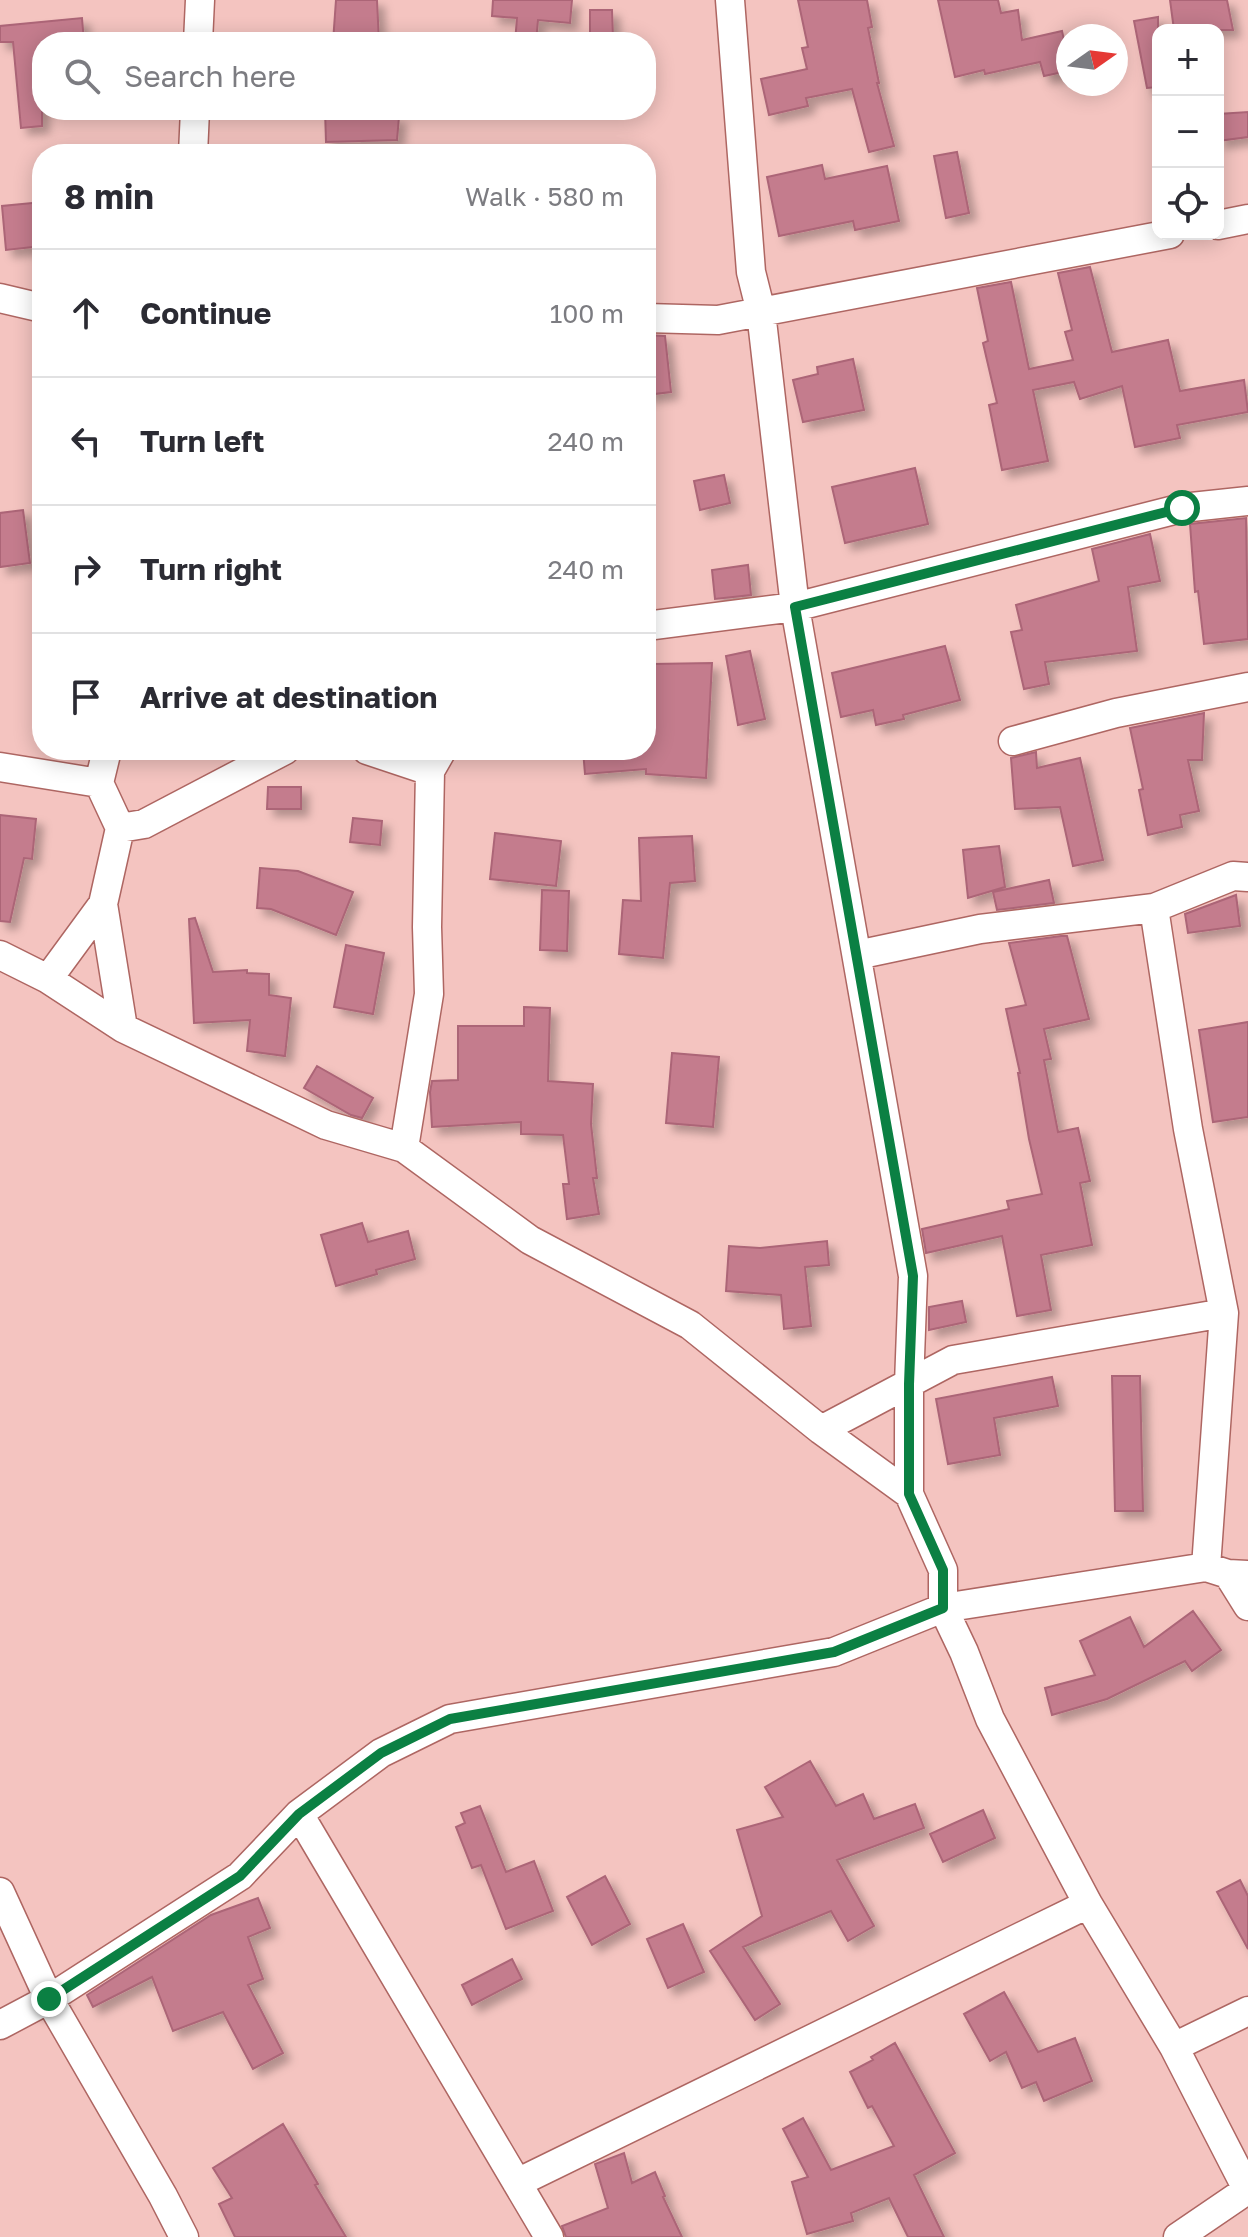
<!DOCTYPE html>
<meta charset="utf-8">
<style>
body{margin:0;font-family:"Golos Text",sans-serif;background:#f7f7f7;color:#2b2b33}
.controls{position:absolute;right:24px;top:24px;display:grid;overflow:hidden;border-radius:16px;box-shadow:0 4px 20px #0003}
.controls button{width:72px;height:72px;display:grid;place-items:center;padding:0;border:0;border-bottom:2px solid #e1e1e2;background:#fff;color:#2b2b33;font:40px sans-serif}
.compass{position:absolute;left:1056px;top:24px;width:72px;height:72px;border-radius:50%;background:#fff;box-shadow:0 4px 20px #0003;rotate:76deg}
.stop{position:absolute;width:24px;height:24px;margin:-18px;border:6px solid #0b8043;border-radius:50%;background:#fff}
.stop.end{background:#0b8043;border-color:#fff;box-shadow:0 2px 8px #0008}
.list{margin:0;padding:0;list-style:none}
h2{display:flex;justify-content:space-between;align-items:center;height:104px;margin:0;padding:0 32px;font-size:34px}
h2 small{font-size:26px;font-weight:400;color:#7c7c81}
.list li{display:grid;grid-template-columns:52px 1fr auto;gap:24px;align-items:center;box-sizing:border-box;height:128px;padding:0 32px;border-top:2px solid #e1e1e2}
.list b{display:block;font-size:30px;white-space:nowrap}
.list em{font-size:26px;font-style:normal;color:#7c7c81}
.icon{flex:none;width:44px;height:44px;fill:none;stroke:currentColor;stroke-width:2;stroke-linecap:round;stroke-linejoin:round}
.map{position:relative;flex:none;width:1248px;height:2237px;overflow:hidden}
.search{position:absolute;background:#fff;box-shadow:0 4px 20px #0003;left:32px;top:32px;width:624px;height:88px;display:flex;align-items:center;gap:20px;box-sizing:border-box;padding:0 28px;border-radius:32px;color:#7c7c81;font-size:30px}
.panel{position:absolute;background:#fff;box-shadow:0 4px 20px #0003;left:32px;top:144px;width:624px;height:616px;border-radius:32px}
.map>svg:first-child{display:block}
.building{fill:#c47b8d;stroke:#ac6577;stroke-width:2;filter:url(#shadow)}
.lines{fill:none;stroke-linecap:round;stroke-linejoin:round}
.street-casing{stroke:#ae6662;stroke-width:31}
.street{stroke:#fff;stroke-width:28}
.route{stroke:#0b8043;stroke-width:10}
</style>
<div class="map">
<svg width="1248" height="2237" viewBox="0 0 1248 2237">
<defs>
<filter id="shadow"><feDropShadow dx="7" dy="7" stdDeviation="4" flood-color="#0004"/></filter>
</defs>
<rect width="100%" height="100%" fill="#f4c4c0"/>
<path class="building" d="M 336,0 L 377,0 L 379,42 L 333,42 Z
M 493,0 L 572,0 L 570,23 L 538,20 L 536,42 L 515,42 L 517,18 L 492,16 Z
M 798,0 L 867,0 L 872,27 L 868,28 L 879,83 L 877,83 L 894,146 L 869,152 L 852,89 L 806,98 L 808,106 L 769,115 L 761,79 L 807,69 L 802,48 L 808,47 Z
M 938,0 L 998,0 L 1001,13 L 1018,10 L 1022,40 L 1062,31 L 1068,58 L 1068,71 L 1044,76 L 1040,62 L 985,74 L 984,70 L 955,77 Z
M 1170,0 L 1227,0 L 1233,30 L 1174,30 Z
M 590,10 L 612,10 L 613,37 L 590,34 Z
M 1158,17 L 1158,87 L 1147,88 L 1134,21 Z
M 82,18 L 84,42 L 42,42 L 42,126 L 21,128 L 13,42 L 0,42 L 0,26 Z
M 325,110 L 379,110 L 379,116 L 399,117 L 397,140 L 326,142 Z
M 1248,112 L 1248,137 L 1218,141 L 1218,114 Z
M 957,152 L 969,213 L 946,218 L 934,156 Z
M 822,165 L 825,179 L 887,166 L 899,221 L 855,230 L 853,221 L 779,236 L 767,177 Z
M 42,202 L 42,246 L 6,250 L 2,206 Z
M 1090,267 L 1112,352 L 1168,340 L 1180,391 L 1244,380 L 1248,412 L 1177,425 L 1180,438 L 1135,447 L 1122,386 L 1080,399 L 1074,382 L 1033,390 L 1048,461 L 1002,470 L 989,405 L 997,403 L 983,343 L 988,341 L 977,288 L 1011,282 L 1029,369 L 1073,360 L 1065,332 L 1072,330 L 1058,273 Z
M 646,335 L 665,336 L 671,392 L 646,395 Z
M 853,359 L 864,410 L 803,422 L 793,380 L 818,374 L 817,367 Z
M 915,468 L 928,524 L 845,543 L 832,487 Z
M 724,475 L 730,503 L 700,510 L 694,481 Z
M 23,510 L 30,563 L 0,567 L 0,513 Z
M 1246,518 L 1248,639 L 1204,644 L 1198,591 L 1195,592 L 1190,524 Z
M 1150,534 L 1160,581 L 1128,587 L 1137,651 L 1045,662 L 1049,684 L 1024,689 L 1011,632 L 1022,630 L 1016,605 L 1099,581 L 1092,549 Z
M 748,565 L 751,595 L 715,599 L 712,570 Z
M 945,646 L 960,700 L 903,715 L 904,719 L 876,725 L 873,710 L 841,717 L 832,673 Z
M 750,651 L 765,719 L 738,725 L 726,656 Z
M 712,663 L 706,778 L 646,774 L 646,769 L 585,774 L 583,750 L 646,750 L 646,688 L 653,688 L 652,664 Z
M 1204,713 L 1202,760 L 1188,760 L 1199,811 L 1180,815 L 1182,827 L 1148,835 L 1139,790 L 1143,789 L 1130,728 Z
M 1036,752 L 1037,768 L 1080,758 L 1103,860 L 1073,866 L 1060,807 L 1015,809 L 1011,758 Z
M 268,787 L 301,787 L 301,809 L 267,809 Z
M 0,815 L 36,819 L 32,859 L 24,858 L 10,922 L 0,921 Z
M 353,818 L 382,821 L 380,845 L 350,842 Z
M 495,833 L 561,841 L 556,886 L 490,879 Z
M 692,836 L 695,881 L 670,883 L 663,958 L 619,954 L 623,900 L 641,901 L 639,838 Z
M 999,846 L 1005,887 L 968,898 L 963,850 Z
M 260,868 L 298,871 L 353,892 L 336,935 L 271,909 L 257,908 Z
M 1049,880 L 1054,903 L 997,910 L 993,892 Z
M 542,890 L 569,891 L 567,951 L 540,950 Z
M 1236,895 L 1240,926 L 1188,933 L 1185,914 Z
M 195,918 L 213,972 L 247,970 L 247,973 L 269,974 L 269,995 L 291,998 L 285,1056 L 247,1051 L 250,1020 L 194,1023 L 189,919 Z
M 1061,936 L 1067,936 L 1089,1019 L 1044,1029 L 1051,1059 L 1044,1060 L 1058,1132 L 1078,1128 L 1090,1181 L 1080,1183 L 1092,1245 L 1041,1255 L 1051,1310 L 1017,1316 L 1002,1236 L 926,1253 L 922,1229 L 1009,1209 L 1007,1201 L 1042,1194 L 1029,1139 L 1018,1073 L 1020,1073 L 1006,1009 L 1026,1005 L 1009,943 Z
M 346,945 L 384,953 L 373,1014 L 334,1007 Z
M 524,1007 L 550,1008 L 548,1081 L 593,1084 L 591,1124 L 597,1178 L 593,1178 L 599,1214 L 567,1219 L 563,1184 L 569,1184 L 563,1135 L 521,1134 L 521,1122 L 432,1127 L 430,1092 L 432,1081 L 458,1080 L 458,1026 L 524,1026 Z
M 1248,1022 L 1248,1117 L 1213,1122 L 1199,1030 Z
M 672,1053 L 719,1057 L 713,1127 L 666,1123 Z
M 317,1066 L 373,1098 L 362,1118 L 351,1115 L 304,1088 Z
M 362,1223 L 368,1242 L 408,1231 L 415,1259 L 376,1270 L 377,1274 L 336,1286 L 321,1235 Z
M 827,1241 L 829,1265 L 805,1267 L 811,1326 L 784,1329 L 781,1295 L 726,1291 L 729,1246 L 760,1248 Z
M 962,1301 L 966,1322 L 929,1330 L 929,1307 Z
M 1112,1376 L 1140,1376 L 1143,1511 L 1115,1511 Z
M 1052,1377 L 1058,1406 L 994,1418 L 1000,1455 L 948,1464 L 936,1399 Z
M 1193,1611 L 1221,1650 L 1192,1671 L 1185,1661 L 1107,1699 L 1052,1715 L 1045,1688 L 1095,1675 L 1080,1641 L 1130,1617 L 1144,1647 Z
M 810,1761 L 836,1806 L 863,1794 L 874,1819 L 915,1804 L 924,1828 L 837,1860 L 874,1926 L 848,1941 L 831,1911 L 743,1947 L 780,2004 L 755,2020 L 710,1951 L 762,1916 L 737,1830 L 783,1817 L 765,1787 Z
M 480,1806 L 506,1872 L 534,1861 L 553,1911 L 506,1929 L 481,1865 L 472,1868 L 456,1827 L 465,1823 L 461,1813 Z
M 983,1810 L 995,1838 L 943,1862 L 930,1834 Z
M 605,1876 L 630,1924 L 592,1945 L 567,1897 Z
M 1240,1880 L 1248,1896 L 1248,1949 L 1217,1892 Z
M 258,1898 L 270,1928 L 248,1937 L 263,1979 L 248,1985 L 283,2053 L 253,2069 L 223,2012 L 173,2031 L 152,1977 L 93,2007 L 87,1995 L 211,1915 Z
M 683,1924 L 704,1972 L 668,1988 L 647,1939 Z
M 512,1959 L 522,1979 L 472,2005 L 462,1985 Z
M 1004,1992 L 1038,2052 L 1075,2038 L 1092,2081 L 1044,2101 L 1036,2082 L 1022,2088 L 1006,2052 L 990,2061 L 964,2014 Z
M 895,2043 L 955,2153 L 914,2175 L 944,2237 L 908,2237 L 889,2198 L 851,2213 L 853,2221 L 807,2234 L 792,2182 L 808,2177 L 783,2129 L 803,2118 L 831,2170 L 894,2146 L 872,2106 L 868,2108 L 850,2072 L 873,2060 L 871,2057 Z
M 283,2124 L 318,2184 L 315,2185 L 346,2237 L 235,2237 L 219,2204 L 232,2198 L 213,2168 Z
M 624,2153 L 632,2183 L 655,2172 L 665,2196 L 663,2197 L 682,2237 L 566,2237 L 562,2226 L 608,2208 L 595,2164 Z"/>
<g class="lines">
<g class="street-casing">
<path id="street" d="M 730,0 L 751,272 L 761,312 L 795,607 L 913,1276 L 909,1384 L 909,1494 L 943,1570 L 943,1608 L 964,1652 L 990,1719 L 1088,1904 L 1174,2047 L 1248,2191
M 198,42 L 200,0
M 193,154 L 195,110
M 1218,225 L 1248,219
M 0,298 L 42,308
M 646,318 L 718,320 L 1170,234
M 646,626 L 795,607 L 1182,508 L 1248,501
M 1013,741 L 1116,713 L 1248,687
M 367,750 L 430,771 L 427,927 L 429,994 L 404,1148
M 0,767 L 99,783
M 430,771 L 442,750
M 120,828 L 144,824 L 285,750
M 103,904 L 123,1028
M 1154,908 L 1188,1129 L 1224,1313 L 1206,1567
M 0,955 L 48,979 L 123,1028 L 326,1125 L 404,1148 L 530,1240 L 690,1325 L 821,1430 L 909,1494
M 857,955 L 980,929 L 1154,908 L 1233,876 L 1248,877
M 48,979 L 103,904 L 120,828 L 99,783 L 107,750
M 821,1430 L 953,1360 L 1224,1313
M 1228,1574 L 1248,1606
M 299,1814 L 549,2237
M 0,1892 L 49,1999 L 163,2196 L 184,2237
M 0,2025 L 49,1999 L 240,1876 L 299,1814 L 381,1753 L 450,1719 L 834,1652 L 943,1608 L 1206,1567 L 1228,1574 L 1248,1575
M 1174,2047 L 1248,2011
M 517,2183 L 1088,1904
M 1178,2237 L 1247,2190"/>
</g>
<use href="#street" class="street"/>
</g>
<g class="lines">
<path class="route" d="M 49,1999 L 240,1876 L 299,1814 L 381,1753 L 450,1719 L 834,1652 L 943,1608 L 943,1570 L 909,1494 L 909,1384 L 913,1276 L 795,607 L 1182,508"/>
</g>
</svg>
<div class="controls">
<button>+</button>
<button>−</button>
<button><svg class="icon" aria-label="locate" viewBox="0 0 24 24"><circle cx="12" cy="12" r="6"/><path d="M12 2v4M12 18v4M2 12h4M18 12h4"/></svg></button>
</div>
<svg class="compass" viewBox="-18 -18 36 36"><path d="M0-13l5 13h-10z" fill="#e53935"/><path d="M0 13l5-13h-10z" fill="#7c7c81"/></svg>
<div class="stop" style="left:1182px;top:508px"></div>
<div class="stop end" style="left:49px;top:1999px"></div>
<div class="search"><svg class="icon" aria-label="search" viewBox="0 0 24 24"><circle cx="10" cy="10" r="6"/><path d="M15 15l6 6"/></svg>Search here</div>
<section class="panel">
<h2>8 min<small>Walk · 580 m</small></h2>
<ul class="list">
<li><svg class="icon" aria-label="ahead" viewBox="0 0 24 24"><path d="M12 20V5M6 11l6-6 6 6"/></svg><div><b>Continue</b></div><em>100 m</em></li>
<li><svg class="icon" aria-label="left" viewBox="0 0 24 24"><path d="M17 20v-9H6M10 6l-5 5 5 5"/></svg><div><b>Turn left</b></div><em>240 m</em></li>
<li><svg class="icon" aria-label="right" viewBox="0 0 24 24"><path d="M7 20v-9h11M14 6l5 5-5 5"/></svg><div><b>Turn right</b></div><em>240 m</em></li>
<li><svg class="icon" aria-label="arrive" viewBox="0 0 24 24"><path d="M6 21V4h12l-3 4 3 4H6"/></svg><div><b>Arrive at destination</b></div></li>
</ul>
</section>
</div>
